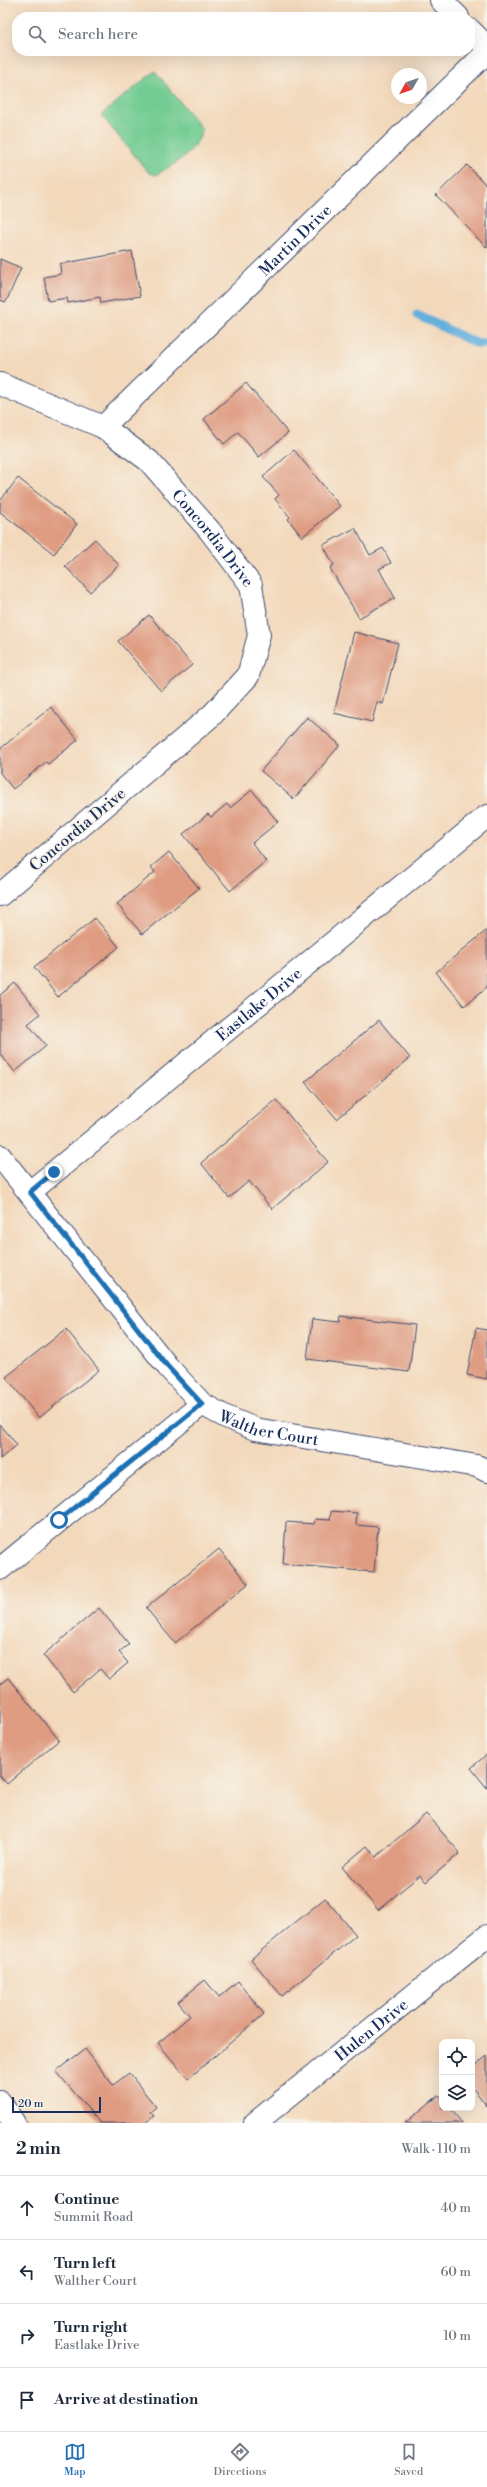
<!DOCTYPE html>
<meta charset="utf-8">
<style>
body{margin:0;font-family:"Libre Bodoni",serif;background:#f2f2f3;color:#1f2937}
.controls{position:absolute;right:12px;bottom:12px;display:grid;overflow:hidden;border-radius:8px;box-shadow:0 4px 16px #0002}
.controls button{width:36px;height:36px;display:grid;place-items:center;padding:0;border:0;border-bottom:1px solid #e0e1e3;background:#fff;color:#1f2937;font:20px sans-serif}
.compass{position:absolute;left:391px;top:68px;width:36px;height:36px;border-radius:50%;background:#fff;box-shadow:0 4px 16px #0002;rotate:230deg}
.scale{position:absolute;left:12px;bottom:10px;width:89px;box-sizing:border-box;padding-left:4px;border:2px solid #1b2f5e;border-top:0;font-size:11px;line-height:14px;white-space:nowrap;color:#1b2f5e;-webkit-text-stroke:3px #f7f3e8;paint-order:stroke}
.stop{position:absolute;width:12px;height:12px;margin:-9px;border:3px solid #1f6fb2;border-radius:50%;background:#fff}
.stop.end{background:#1f6fb2;border-color:#fff;box-shadow:0 1px 4px #0008}
.list{margin:0;padding:0;list-style:none}
h2{display:flex;justify-content:space-between;align-items:center;height:52px;margin:0;padding:0 16px;font-size:17px}
h2 small{font-size:13px;font-weight:400;color:#747a83}
.list li{display:grid;grid-template-columns:26px 1fr auto;gap:12px;align-items:center;box-sizing:border-box;height:64px;padding:0 16px;border-top:1px solid #e0e1e3}
.list b{display:block;font-size:15px;white-space:nowrap}
.list p{margin:0;font-size:13px;white-space:nowrap;color:#747a83}
.list em{font-size:13px;font-style:normal;color:#747a83}
.icon{flex:none;width:22px;height:22px;fill:none;stroke:currentColor;stroke-width:2;stroke-linecap:round;stroke-linejoin:round}
.map{position:relative;flex:none;width:487px;height:2123px;overflow:hidden}
.search{position:absolute;background:#fff;box-shadow:0 4px 16px #0002;left:12px;right:12px;top:12px;height:44px;display:flex;align-items:center;gap:10px;box-sizing:border-box;padding:0 14px;border-radius:16px;color:#747a83;font-size:15px}
.sheet{height:308px;background:#fff}
nav{display:flex;justify-content:space-around;align-items:center;box-sizing:border-box;height:56px;border-top:1px solid #e0e1e3;background:#fff;font-size:11px;color:#747a83}
nav a{display:grid;justify-items:center;gap:2px}
nav .on{color:#1f6fb2}
.map>svg:first-child{display:block}
.green{fill:#73cc93;stroke:#477e78}
.lines{fill:none;stroke-linecap:round;stroke-linejoin:round}
.stream{stroke:#64afdd;stroke-width:9}
.building{fill:#df9c83}
.minor-casing{stroke:#3b486c;stroke-width:24}
.minor{stroke:#fff;stroke-width:22}
.route{stroke:#1f6fb2;stroke-width:5}
.labels{text-anchor:middle;stroke-width:3.5;stroke-linejoin:round;paint-order:stroke}
.street-label{font-size:16px;fill:#1b2f5e;stroke:#f7f3e8}
</style>
<div class="map">
<svg width="487" height="2123" viewBox="0 0 487 2123">
<rect width="100%" height="100%" fill="#f7f3e8"/>
<filter id="ink" filterUnits="userSpaceOnUse"><feTurbulence type="fractalNoise" baseFrequency=".025" numOctaves="2"/><feDisplacementMap in="SourceGraphic" scale="8" xChannelSelector="R" yChannelSelector="G"/><feConvolveMatrix kernelMatrix="1 2 1 2 8 2 1 2 1" color-interpolation-filters="sRGB"/></filter>
<filter id="wash" filterUnits="userSpaceOnUse"><feTurbulence type="fractalNoise" baseFrequency=".012" numOctaves="4" result="noise"/><feDisplacementMap in="SourceGraphic" scale="16" xChannelSelector="R" yChannelSelector="G"/><feGaussianBlur stdDeviation="0.9" result="paint"/><feColorMatrix in="noise" values="0 0 0 0 0 0 0 0 0 0 0 0 0 0 0 0 0 1.4 0 .05"/><feComposite in="paint" operator="in"/></filter>
<g filter="url(#wash)">
<rect width="100%" height="100%" fill="#f3d9bc"/>
<path class="green" d="M 155,71 L 202,129 C 198,151 174,164 156,175 L 149,173 L 101,115 Z"/>
<g class="lines">
<path class="stream" d="M 417,315 L 478,344 L 487,343"/>
</g>
<g id="blocks">
<path class="building" d="M 467,165 L 487,186 L 487,248 L 436,195 Z
M 132,251 L 140,296 L 101,303 L 100,297 L 68,303 L 67,298 L 48,301 L 44,277 L 61,274 L 60,264 Z
M 0,259 L 21,268 L 6,302 L 0,300 Z
M 246,383 L 288,433 L 259,457 L 238,432 L 224,444 L 204,419 Z
M 294,450 L 340,506 L 302,537 L 288,519 L 290,517 L 275,499 L 279,495 L 263,477 Z
M 18,478 L 77,524 L 54,554 L 0,512 L 0,501 Z
M 355,528 L 370,555 L 383,548 L 391,563 L 379,569 L 395,598 L 359,618 L 330,568 L 334,565 L 323,545 Z
M 95,539 L 119,565 L 90,592 L 65,566 Z
M 149,615 L 192,665 L 161,691 L 118,641 Z
M 354,632 L 398,643 L 383,704 L 377,702 L 372,722 L 334,713 Z
M 51,707 L 78,740 L 48,764 L 46,762 L 13,789 L 0,773 L 0,749 Z
M 307,717 L 340,745 L 294,799 L 261,771 Z
M 252,790 L 278,822 L 252,843 L 266,861 L 230,891 L 183,834 L 208,814 L 211,817 L 227,804 L 230,808 Z
M 169,852 L 199,888 L 142,934 L 117,904 L 155,872 L 151,867 Z
M 95,918 L 119,947 L 58,997 L 34,967 Z
M 487,930 L 487,987 L 464,1006 L 436,972 Z
M 15,983 L 40,1014 L 28,1024 L 46,1046 L 15,1072 L 0,1054 L 0,995 Z
M 379,1020 L 410,1058 L 337,1119 L 305,1082 Z
M 276,1100 L 328,1162 L 272,1209 L 249,1181 L 229,1198 L 201,1163 Z
M 341,1316 L 415,1325 L 409,1372 L 307,1359 L 312,1319 L 340,1322 Z
M 476,1328 L 487,1330 L 487,1379 L 467,1375 Z
M 66,1329 L 99,1370 L 39,1418 L 6,1377 Z
M 0,1424 L 17,1445 L 0,1459 Z
M 331,1511 L 357,1513 L 356,1525 L 378,1527 L 374,1572 L 283,1564 L 286,1522 L 314,1524 L 315,1519 L 330,1520 Z
M 219,1549 L 248,1584 L 175,1643 L 146,1608 Z
M 99,1608 L 129,1644 L 119,1652 L 128,1663 L 109,1679 L 100,1669 L 73,1692 L 43,1655 Z
M 8,1678 L 59,1740 L 7,1784 L 0,1776 L 0,1684 Z
M 486,1755 L 487,1757 L 487,1788 L 471,1768 Z
M 426,1814 L 460,1853 L 426,1882 L 420,1875 L 378,1910 L 342,1867 L 367,1846 L 376,1857 Z
M 325,1898 L 356,1935 L 282,1996 L 251,1959 Z
M 205,1980 L 219,1997 L 238,1981 L 264,2014 L 188,2079 L 158,2043 L 190,2016 L 178,2002 Z
M 85,2049 L 113,2085 L 129,2073 L 156,2107 L 150,2112 L 154,2116 L 145,2123 L 100,2123 L 56,2071 Z
M 487,2056 L 487,2106 L 472,2087 L 472,2068 Z
M 439,2095 L 442,2098 L 442,2108 L 450,2108 L 462,2123 L 405,2123 Z"/>
</g>
</g>
<g filter="url(#ink)">
<use href="#blocks" fill-opacity="0" stroke="#3b486c" stroke-width="1"/>
<g class="lines">
<g class="minor-casing">
<g id="minor">
<path d="M 441,0 L 458,17"/>
<path d="M 470,30 L 487,47"/>
<path id="s1" d="M 0,384 L 103,427 L 149,461 L 210,531 L 251,585 L 259,635 L 248,676 L 212,715 L 0,895"/>
<path id="s2" d="M 103,427 L 487,52"/>
<path id="s3" d="M 0,1156 L 168,1367 L 202,1404 L 226,1417 L 255,1429 L 477,1466 L 487,1471"/>
<path id="s4" d="M 30,1192 L 487,816"/>
<path d="M 0,1569 L 202,1404"/>
<path d="M 0,2102 L 14,2123"/>
<path id="s5" d="M 255,2123 L 487,1936"/>
</g>
</g>
<use href="#minor" class="minor"/>
</g>
</g>
<g class="lines" filter="url(#ink)">
<path class="route" d="M 54,1172 L 30,1192 L 168,1367 L 202,1404 L 59,1520"/>
</g>
<g class="labels">
<g class="street-label">
<text dy="6" stroke="none"><textPath href="#s2" startOffset="268">Martin Drive</textPath></text>
<text dy="6" stroke="none"><textPath href="#s1" startOffset="269">Concordia Drive</textPath></text>
<text transform="translate(77 829) rotate(-40)" y="6">Concordia Drive</text>
<text dy="6" stroke="none"><textPath href="#s4" startOffset="296">Eastlake Drive</textPath></text>
<text dy="6" stroke="none"><textPath href="#s3" startOffset="392">Walther Court</textPath></text>
<text dy="6" stroke="none"><textPath href="#s5" startOffset="149">Hulen Drive</textPath></text>
</g>
</g>
</svg>
<div class="controls">
<button><svg class="icon" aria-label="locate" viewBox="0 0 24 24"><circle cx="12" cy="12" r="6"/><path d="M12 2v4M12 18v4M2 12h4M18 12h4"/></svg></button>
<button><svg class="icon" aria-label="layers" viewBox="0 0 24 24"><path d="M12 4l9 5-9 5-9-5zM3 14l9 5 9-5"/></svg></button>
</div>
<svg class="compass" viewBox="-18 -18 36 36"><path d="M0-13l5 13h-10z" fill="#e53935"/><path d="M0 13l5-13h-10z" fill="#747a83"/></svg>
<div class="scale">20 m</div>
<div class="stop" style="left:59px;top:1520px"></div>
<div class="stop end" style="left:54px;top:1172px"></div>
<div class="search"><svg class="icon" aria-label="search" viewBox="0 0 24 24"><circle cx="10" cy="10" r="6"/><path d="M15 15l6 6"/></svg>Search here</div>
</div>
<section class="sheet">
<h2>2 min<small>Walk · 110 m</small></h2>
<ul class="list">
<li><svg class="icon" aria-label="ahead" viewBox="0 0 24 24"><path d="M12 20V5M6 11l6-6 6 6"/></svg><div><b>Continue</b><p>Summit Road</p></div><em>40 m</em></li>
<li><svg class="icon" aria-label="left" viewBox="0 0 24 24"><path d="M17 20v-9H6M10 6l-5 5 5 5"/></svg><div><b>Turn left</b><p>Walther Court</p></div><em>60 m</em></li>
<li><svg class="icon" aria-label="right" viewBox="0 0 24 24"><path d="M7 20v-9h11M14 6l5 5-5 5"/></svg><div><b>Turn right</b><p>Eastlake Drive</p></div><em>10 m</em></li>
<li><svg class="icon" aria-label="arrive" viewBox="0 0 24 24"><path d="M6 21V4h12l-3 4 3 4H6"/></svg><div><b>Arrive at destination</b></div></li>
</ul>
</section>
<nav>
<a class="on"><svg class="icon" aria-label="map" viewBox="0 0 24 24"><path d="M3 6l6-2 6 2 6-2v14l-6 2-6-2-6 2zM9 4v14M15 6v14"/></svg>Map</a>
<a><svg class="icon" aria-label="directions" viewBox="0 0 24 24"><path d="M12 3l9 9-9 9-9-9zM9 14v-3h6M13 9l2 2-2 2"/></svg>Directions</a>
<a><svg class="icon" aria-label="saved" viewBox="0 0 24 24"><path d="M7 4h10v16l-5-4-5 4z"/></svg>Saved</a>
</nav>
